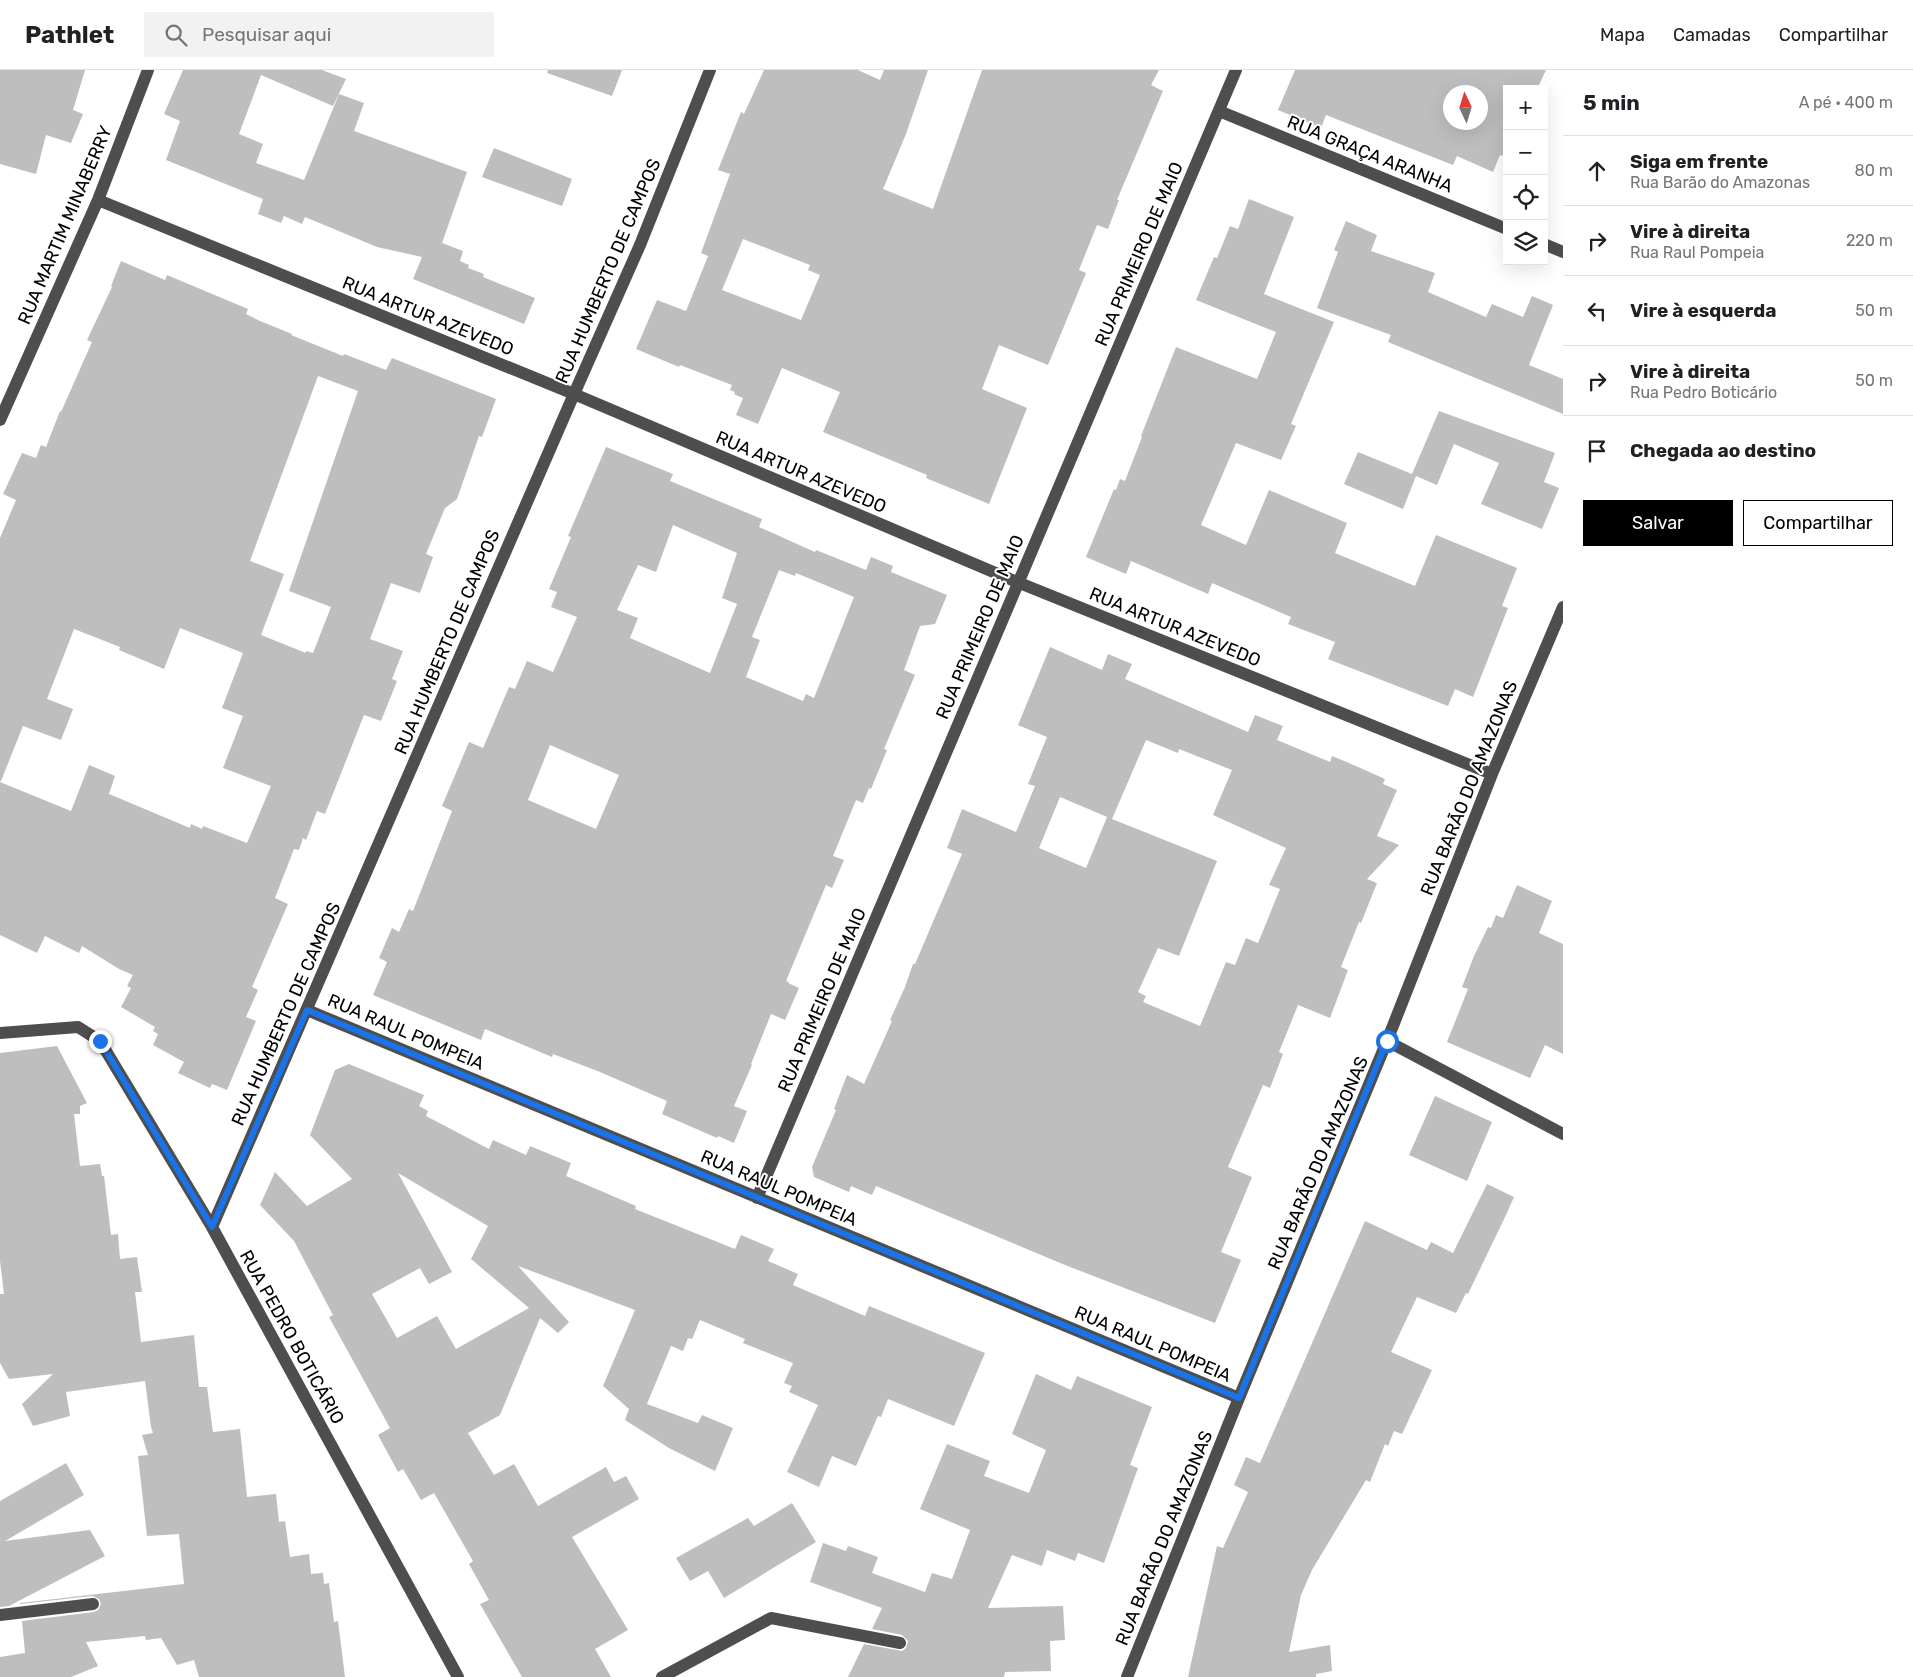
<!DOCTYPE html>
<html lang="pt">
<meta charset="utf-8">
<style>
body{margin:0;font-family:Rubik,sans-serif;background:#f2f2f2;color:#202124}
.controls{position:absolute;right:15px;top:15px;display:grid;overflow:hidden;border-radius:0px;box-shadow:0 5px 20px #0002}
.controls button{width:45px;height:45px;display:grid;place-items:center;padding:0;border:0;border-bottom:1px solid #e0e0e0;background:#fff;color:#202124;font:25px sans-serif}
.compass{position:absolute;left:1443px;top:15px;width:45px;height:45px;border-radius:50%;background:#fff;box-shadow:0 5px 20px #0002;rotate:356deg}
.stop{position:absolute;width:15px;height:15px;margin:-11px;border:4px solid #1a73e8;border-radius:50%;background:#fff}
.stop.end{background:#1a73e8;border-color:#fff;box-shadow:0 1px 5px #0008}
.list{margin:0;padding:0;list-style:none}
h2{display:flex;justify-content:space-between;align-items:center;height:65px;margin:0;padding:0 20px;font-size:21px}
h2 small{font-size:16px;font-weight:400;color:#757577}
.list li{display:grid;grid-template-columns:32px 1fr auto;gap:15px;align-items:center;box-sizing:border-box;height:70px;padding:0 20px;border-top:1px solid #e0e0e0}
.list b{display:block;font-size:19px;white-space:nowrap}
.list p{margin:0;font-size:16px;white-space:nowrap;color:#757577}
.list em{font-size:16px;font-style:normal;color:#757577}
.actions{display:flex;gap:10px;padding:15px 20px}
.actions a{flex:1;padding:11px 0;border:1px solid #000;border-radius:0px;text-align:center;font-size:18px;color:#000}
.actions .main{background:#000;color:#fff}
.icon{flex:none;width:28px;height:28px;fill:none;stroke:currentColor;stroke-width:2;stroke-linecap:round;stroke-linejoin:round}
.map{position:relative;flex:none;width:1563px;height:1607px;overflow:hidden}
header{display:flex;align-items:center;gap:30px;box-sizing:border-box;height:70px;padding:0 25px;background:#fff;border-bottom:1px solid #e0e0e0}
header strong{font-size:24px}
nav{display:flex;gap:28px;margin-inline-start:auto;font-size:18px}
.search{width:350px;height:45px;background:#f2f2f2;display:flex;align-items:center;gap:12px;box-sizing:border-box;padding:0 18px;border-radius:0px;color:#757577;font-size:19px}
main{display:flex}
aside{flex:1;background:#fff}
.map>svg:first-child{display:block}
.building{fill:#bebebe;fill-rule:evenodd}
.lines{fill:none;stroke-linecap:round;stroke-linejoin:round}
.minor{stroke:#4e4e4e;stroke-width:12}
.route{stroke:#1a73e8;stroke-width:6}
.labels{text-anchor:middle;stroke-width:4;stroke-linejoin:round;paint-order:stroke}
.street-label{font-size:18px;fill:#000;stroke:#fff}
</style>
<header>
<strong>Pathlet</strong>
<div class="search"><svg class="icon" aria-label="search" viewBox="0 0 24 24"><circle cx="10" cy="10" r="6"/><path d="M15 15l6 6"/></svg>Pesquisar aqui</div>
<nav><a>Mapa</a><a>Camadas</a><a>Compartilhar</a></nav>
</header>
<main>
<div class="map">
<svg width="1563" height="1607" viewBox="0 0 1563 1607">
<rect width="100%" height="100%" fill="#fff"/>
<path class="building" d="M 0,0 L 85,0 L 73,40 L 83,44 L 71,73 L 46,65 L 36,104 L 0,94 Z
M 183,0 L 322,0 L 346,9 L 333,36 L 261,5 L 239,64 L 263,74 L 256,93 L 304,110 L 339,24 L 364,33 L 354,61 L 467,102 L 442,173 L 463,181 L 460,191 L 469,195 L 468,198 L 484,204 L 483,207 L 535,228 L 524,254 L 413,209 L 422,187 L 377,177 L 305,147 L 302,154 L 284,146 L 281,153 L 258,144 L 263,129 L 166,90 L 180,51 L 164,44 Z
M 548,0 L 622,0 L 612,26 L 547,3 Z
M 764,0 L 858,0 L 880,10 L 884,0 L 928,0 L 906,64 L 883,119 L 933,139 L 982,0 L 1159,0 L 1151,15 L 1163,21 L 1117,130 L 1119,130 L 1108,159 L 1097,155 L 1079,200 L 1086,203 L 1048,295 L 999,275 L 982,319 L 1027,338 L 989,434 L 926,408 L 927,405 L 823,362 L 840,322 L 782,298 L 758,354 L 736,345 L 743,328 L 734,324 L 735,322 L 730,320 L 732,315 L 680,295 L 679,297 L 636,279 L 657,230 L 686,241 L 708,186 L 701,183 L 730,104 L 718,100 L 741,42 L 744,44 ZM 743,169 L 810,195 L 808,200 L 820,205 L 801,250 L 722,220 Z
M 1295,0 L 1546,0 L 1537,19 L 1507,19 L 1507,87 L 1500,85 L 1493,102 L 1457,86 L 1453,95 L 1326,45 L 1321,58 L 1278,40 ZM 1450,22 L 1480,22 L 1480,52 L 1450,52 Z
M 494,78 L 572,109 L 562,136 L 482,107 Z
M 1249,129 L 1294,147 L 1264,224 L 1334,252 L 1291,354 L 1296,356 L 1281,390 L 1236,373 L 1201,455 L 1246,475 L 1269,420 L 1347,453 L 1335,483 L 1415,516 L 1436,465 L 1517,498 L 1502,536 L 1508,538 L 1473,627 L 1455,619 L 1448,636 L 1328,589 L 1335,572 L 1288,554 L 1291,547 L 1212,513 L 1208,524 L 1131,491 L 1126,504 L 1086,487 L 1114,419 L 1116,420 L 1120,409 L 1125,411 L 1142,367 L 1141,366 L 1176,277 L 1257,309 L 1276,262 L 1196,230 L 1214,187 L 1217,188 L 1230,156 L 1238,159 Z
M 1346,151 L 1377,165 L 1371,181 L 1435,203 L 1428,222 L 1486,247 L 1492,234 L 1523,247 L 1532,226 L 1553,235 L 1529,295 L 1563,309 L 1563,344 L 1388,272 L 1391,265 L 1317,238 L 1338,182 L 1334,180 Z
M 121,191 L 165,210 L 167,205 L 248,239 L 246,244 L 260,251 L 292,264 L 291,265 L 343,286 L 344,284 L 386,300 L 392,288 L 496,329 L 482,367 L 479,366 L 457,429 L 445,438 L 426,484 L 433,487 L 420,523 L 391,513 L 370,569 L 403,581 L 392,609 L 397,611 L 381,651 L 364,645 L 325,744 L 317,741 L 306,770 L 303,768 L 299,780 L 294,779 L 275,828 L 288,834 L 252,917 L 258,920 L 246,947 L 256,951 L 227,1020 L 212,1014 L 210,1018 L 178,1003 L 184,992 L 153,975 L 158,964 L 153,961 L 155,957 L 121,937 L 131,918 L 127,916 L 133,905 L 119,899 L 82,876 L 79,883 L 45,866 L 37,883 L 0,865 L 0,712 L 71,741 L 89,695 L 115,706 L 109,724 L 190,758 L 191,754 L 202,759 L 203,756 L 247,773 L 271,716 L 223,698 L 243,646 L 222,638 L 243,583 L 180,558 L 164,599 L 119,580 L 120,577 L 74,559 L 47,629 L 73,639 L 61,670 L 23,656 L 1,711 L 0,711 L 0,468 L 16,430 L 3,424 L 22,383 L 36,388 L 41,375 L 46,377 L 60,341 L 61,342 L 92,272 L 87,270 L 112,217 L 111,216 ZM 318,306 L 358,321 L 289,521 L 331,537 L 313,583 L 306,581 L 306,583 L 261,565 L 284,504 L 250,491 Z
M 1439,341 L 1555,383 L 1544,412 L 1559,418 L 1542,459 L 1481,434 L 1499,393 L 1454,374 L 1437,415 L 1416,406 L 1403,439 L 1344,414 L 1358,382 L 1412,404 Z
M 606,377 L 673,404 L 670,411 L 762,449 L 759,457 L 815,482 L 816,480 L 866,500 L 871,487 L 893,496 L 891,502 L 947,525 L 935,554 L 920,556 L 904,600 L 915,605 L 884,679 L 887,680 L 871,719 L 869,718 L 863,733 L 856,730 L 833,786 L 844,790 L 832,818 L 826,815 L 786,911 L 789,912 L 788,913 L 799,918 L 785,950 L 771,944 L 751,994 L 752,995 L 734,1036 L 747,1041 L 734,1073 L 718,1066 L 717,1068 L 662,1044 L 667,1031 L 600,1002 L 553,984 L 552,987 L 485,959 L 481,970 L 373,925 L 387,892 L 379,888 L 392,858 L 399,862 L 409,839 L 413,841 L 452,741 L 442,736 L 469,672 L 483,678 L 509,617 L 515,619 L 527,591 L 553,602 L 577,547 L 551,537 L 557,522 L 549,519 L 571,467 L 568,466 ZM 673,455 L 737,483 L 722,528 L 737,534 L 710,603 L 630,568 L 638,548 L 617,540 L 638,495 L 656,502 ZM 779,500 L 795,506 L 796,503 L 854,527 L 814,628 L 806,624 L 803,631 L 746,607 L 760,570 L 752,567 ZM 550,675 L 619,705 L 596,759 L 528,730 Z
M 1050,577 L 1102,600 L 1108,584 L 1132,594 L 1125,609 L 1248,662 L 1255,645 L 1283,656 L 1277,670 L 1330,692 L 1332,686 L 1349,693 L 1385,709 L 1383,714 L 1397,720 L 1377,766 L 1399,775 L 1367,809 L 1377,813 L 1361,853 L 1359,852 L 1341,897 L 1348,900 L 1330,948 L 1298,935 L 1279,982 L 1283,984 L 1270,1018 L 1263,1015 L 1228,1097 L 1252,1107 L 1221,1182 L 1241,1190 L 1215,1253 L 1065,1195 L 876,1116 L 872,1125 L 851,1116 L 849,1122 L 814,1107 L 812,1097 L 836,1040 L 834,1039 L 847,1005 L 864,1014 L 892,951 L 890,950 L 905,917 L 913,894 L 915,894 L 962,784 L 947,778 L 962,739 L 1016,762 L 1035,716 L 1028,714 L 1047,667 L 1018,655 ZM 1146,670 L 1178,683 L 1179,679 L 1232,700 L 1213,745 L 1286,778 L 1269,815 L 1280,819 L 1258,873 L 1246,868 L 1235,895 L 1226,892 L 1200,956 L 1143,932 L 1146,926 L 1138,922 L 1158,878 L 1179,886 L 1217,791 L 1107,747 L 1086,798 L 1039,778 L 1060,727 L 1112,749 Z
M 1517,815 L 1552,831 L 1539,863 L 1563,874 L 1563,984 L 1545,975 L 1530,1008 L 1447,972 L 1468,919 L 1462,917 L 1474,886 L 1488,857 L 1491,858 L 1496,845 L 1503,848 Z
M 57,976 L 87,1033 L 80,1036 L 80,1044 L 74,1044 L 80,1096 L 100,1094 L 102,1106 L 104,1106 L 111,1165 L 118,1164 L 120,1189 L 137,1187 L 142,1222 L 135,1222 L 141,1272 L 194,1265 L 199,1317 L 207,1317 L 213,1362 L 240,1359 L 247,1427 L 276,1424 L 279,1452 L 285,1451 L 290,1487 L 309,1484 L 311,1504 L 323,1503 L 324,1514 L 329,1513 L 334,1552 L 338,1551 L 345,1607 L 199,1607 L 194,1590 L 177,1595 L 161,1568 L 146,1570 L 145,1566 L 86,1572 L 98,1596 L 71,1607 L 0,1607 L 0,1587 L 25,1583 L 22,1551 L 94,1542 L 98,1540 L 101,1534 L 99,1529 L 92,1526 L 20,1534 L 20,1533 L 184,1514 L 179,1464 L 147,1466 L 138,1386 L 148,1385 L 142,1365 L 153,1363 L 151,1357 L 145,1311 L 66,1322 L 70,1346 L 33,1356 L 22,1334 L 53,1304 L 9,1309 L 0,1293 L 0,1224 L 4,1224 L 0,1191 L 0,983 Z
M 349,994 L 424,1025 L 419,1036 L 428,1041 L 426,1046 L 489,1079 L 493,1070 L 526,1085 L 530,1076 L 571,1093 L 566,1106 L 636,1136 L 635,1139 L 735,1179 L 741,1165 L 774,1179 L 768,1191 L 798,1204 L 793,1215 L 865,1246 L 869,1236 L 985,1283 L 954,1356 L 888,1329 L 881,1347 L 878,1346 L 856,1396 L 832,1386 L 819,1417 L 787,1402 L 818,1335 L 789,1322 L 792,1316 L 784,1313 L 793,1293 L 743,1273 L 745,1269 L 700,1250 L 692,1269 L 688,1268 L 683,1281 L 671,1276 L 647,1334 L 698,1353 L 702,1345 L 733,1358 L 715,1401 L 669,1378 L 625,1350 L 629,1339 L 603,1316 L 635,1240 L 518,1196 L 569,1252 L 558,1263 L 540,1248 L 500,1345 L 468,1363 L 494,1405 L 514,1394 L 538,1436 L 606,1397 L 614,1412 L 626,1406 L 639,1429 L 572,1467 L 628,1560 L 595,1579 L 611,1607 L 522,1607 L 480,1534 L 489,1530 L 469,1494 L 473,1491 L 434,1423 L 421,1430 L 403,1399 L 398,1402 L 378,1365 L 390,1358 L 329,1247 L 333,1245 L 294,1171 L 260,1135 L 275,1102 L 307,1136 L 352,1109 L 310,1065 L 335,1000 ZM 398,1103 L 488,1156 L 471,1189 L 529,1238 L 456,1279 L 437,1246 L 397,1268 L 372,1224 L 420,1198 L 429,1214 L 452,1202 Z
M 1435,1026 L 1492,1052 L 1467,1111 L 1409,1085 Z
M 1487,1114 L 1514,1127 L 1506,1145 L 1468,1224 L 1466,1223 L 1456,1243 L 1417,1227 L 1391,1282 L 1432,1300 L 1402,1364 L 1394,1361 L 1388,1376 L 1385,1374 L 1370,1412 L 1366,1410 L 1312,1500 L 1301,1525 L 1289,1582 L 1330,1575 L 1332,1601 L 1316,1604 L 1316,1607 L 1188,1607 L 1217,1476 L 1223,1478 L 1248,1422 L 1234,1415 L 1246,1387 L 1260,1393 L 1365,1151 L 1427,1180 L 1431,1172 L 1453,1183 Z
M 1036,1304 L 1071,1320 L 1077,1306 L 1152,1337 L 1130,1395 L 1138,1398 L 1104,1493 L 1078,1483 L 1075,1491 L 1047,1480 L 1042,1496 L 1012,1485 L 988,1538 L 1063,1536 L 1065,1570 L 1050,1571 L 1051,1601 L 1005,1602 L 1004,1607 L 848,1607 L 864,1574 L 902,1581 L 906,1578 L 908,1571 L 902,1565 L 872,1559 L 882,1538 L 810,1512 L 823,1473 L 846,1481 L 848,1476 L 878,1487 L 872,1503 L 925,1522 L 932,1503 L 952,1509 L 970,1460 L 920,1439 L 947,1374 L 990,1391 L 984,1406 L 1029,1423 L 1046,1380 L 1012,1364 Z
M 66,1393 L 84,1425 L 5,1471 L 90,1460 L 105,1486 L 9,1536 L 0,1537 L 0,1431 Z
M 792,1433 L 816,1472 L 724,1528 L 708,1501 L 690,1511 L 676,1488 L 748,1448 L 754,1456 Z"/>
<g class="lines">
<path class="minor" d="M 1219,41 L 1507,159
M 98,130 L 574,324 L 1017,512 L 1492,704
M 1544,174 L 1563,182
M 0,350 L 98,130 L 148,0
M 307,940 L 1239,1328
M 0,963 L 78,957 L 100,971 L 212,1157 L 458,1607
M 1387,971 L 1563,1064
M 757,1128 L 1236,0
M 212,1157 L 574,324 L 640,175 L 710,0
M 0,1545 L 93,1534
M 662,1607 L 771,1548 L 900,1573
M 1127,1607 L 1239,1328 L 1387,971 L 1492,704 L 1563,537"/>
</g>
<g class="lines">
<path class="route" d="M 100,971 L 212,1157 L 307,940 L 1239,1328 L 1387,971"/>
</g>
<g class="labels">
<g class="street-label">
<text transform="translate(1370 84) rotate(22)" y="6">RUA GRAÇA ARANHA</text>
<text transform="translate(65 155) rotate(-67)" y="6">RUA MARTIM MINABERRY</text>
<text transform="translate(1139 184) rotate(-67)" y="6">RUA PRIMEIRO DE MAIO</text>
<text transform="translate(608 201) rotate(-67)" y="6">RUA HUMBERTO DE CAMPOS</text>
<text transform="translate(428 246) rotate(22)" y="6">RUA ARTUR AZEVEDO</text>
<text transform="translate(801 402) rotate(23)" y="6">RUA ARTUR AZEVEDO</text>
<text transform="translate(980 557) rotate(-67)" y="6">RUA PRIMEIRO DE MAIO</text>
<text transform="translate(1175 557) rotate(22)" y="6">RUA ARTUR AZEVEDO</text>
<text transform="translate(447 572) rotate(-67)" y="6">RUA HUMBERTO DE CAMPOS</text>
<text transform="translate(1469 718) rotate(-68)" y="6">RUA BARÃO DO AMAZONAS</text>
<text transform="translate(822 930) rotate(-67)" y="6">RUA PRIMEIRO DE MAIO</text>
<text transform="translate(286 944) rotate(-66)" y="6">RUA HUMBERTO DE CAMPOS</text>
<text transform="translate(406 962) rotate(23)" y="6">RUA RAUL POMPEIA</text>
<text transform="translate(1318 1093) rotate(-67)" y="6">RUA BARÃO DO AMAZONAS</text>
<text transform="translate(779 1118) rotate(23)" y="6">RUA RAUL POMPEIA</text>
<text transform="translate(292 1267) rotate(61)" y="6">RUA PEDRO BOTICÁRIO</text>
<text transform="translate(1153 1274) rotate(23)" y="6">RUA RAUL POMPEIA</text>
<text transform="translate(1164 1468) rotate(-68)" y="6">RUA BARÃO DO AMAZONAS</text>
</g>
</g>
</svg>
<div class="controls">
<button>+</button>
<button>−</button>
<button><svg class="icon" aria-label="locate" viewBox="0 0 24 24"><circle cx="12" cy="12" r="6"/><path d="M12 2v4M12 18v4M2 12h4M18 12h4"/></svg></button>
<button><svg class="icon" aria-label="layers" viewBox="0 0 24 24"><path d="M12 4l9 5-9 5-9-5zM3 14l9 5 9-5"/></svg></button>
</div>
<svg class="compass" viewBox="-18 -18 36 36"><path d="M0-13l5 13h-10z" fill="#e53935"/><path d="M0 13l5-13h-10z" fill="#757577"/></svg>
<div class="stop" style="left:1387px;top:971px"></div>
<div class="stop end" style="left:100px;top:971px"></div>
</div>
<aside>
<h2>5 min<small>A pé · 400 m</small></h2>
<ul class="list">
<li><svg class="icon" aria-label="ahead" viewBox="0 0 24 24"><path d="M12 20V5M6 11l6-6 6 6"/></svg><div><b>Siga em frente</b><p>Rua Barão do Amazonas</p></div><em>80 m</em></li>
<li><svg class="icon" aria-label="right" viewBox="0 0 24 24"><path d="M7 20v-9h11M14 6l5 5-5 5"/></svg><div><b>Vire à direita</b><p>Rua Raul Pompeia</p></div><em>220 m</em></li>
<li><svg class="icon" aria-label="left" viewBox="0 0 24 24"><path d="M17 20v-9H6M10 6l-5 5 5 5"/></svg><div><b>Vire à esquerda</b></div><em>50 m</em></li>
<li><svg class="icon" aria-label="right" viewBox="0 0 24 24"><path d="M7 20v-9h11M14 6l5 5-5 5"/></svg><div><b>Vire à direita</b><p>Rua Pedro Boticário</p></div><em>50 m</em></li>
<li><svg class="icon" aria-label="arrive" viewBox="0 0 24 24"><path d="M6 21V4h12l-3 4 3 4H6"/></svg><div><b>Chegada ao destino</b></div></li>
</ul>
<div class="actions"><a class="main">Salvar</a><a>Compartilhar</a></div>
</aside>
</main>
